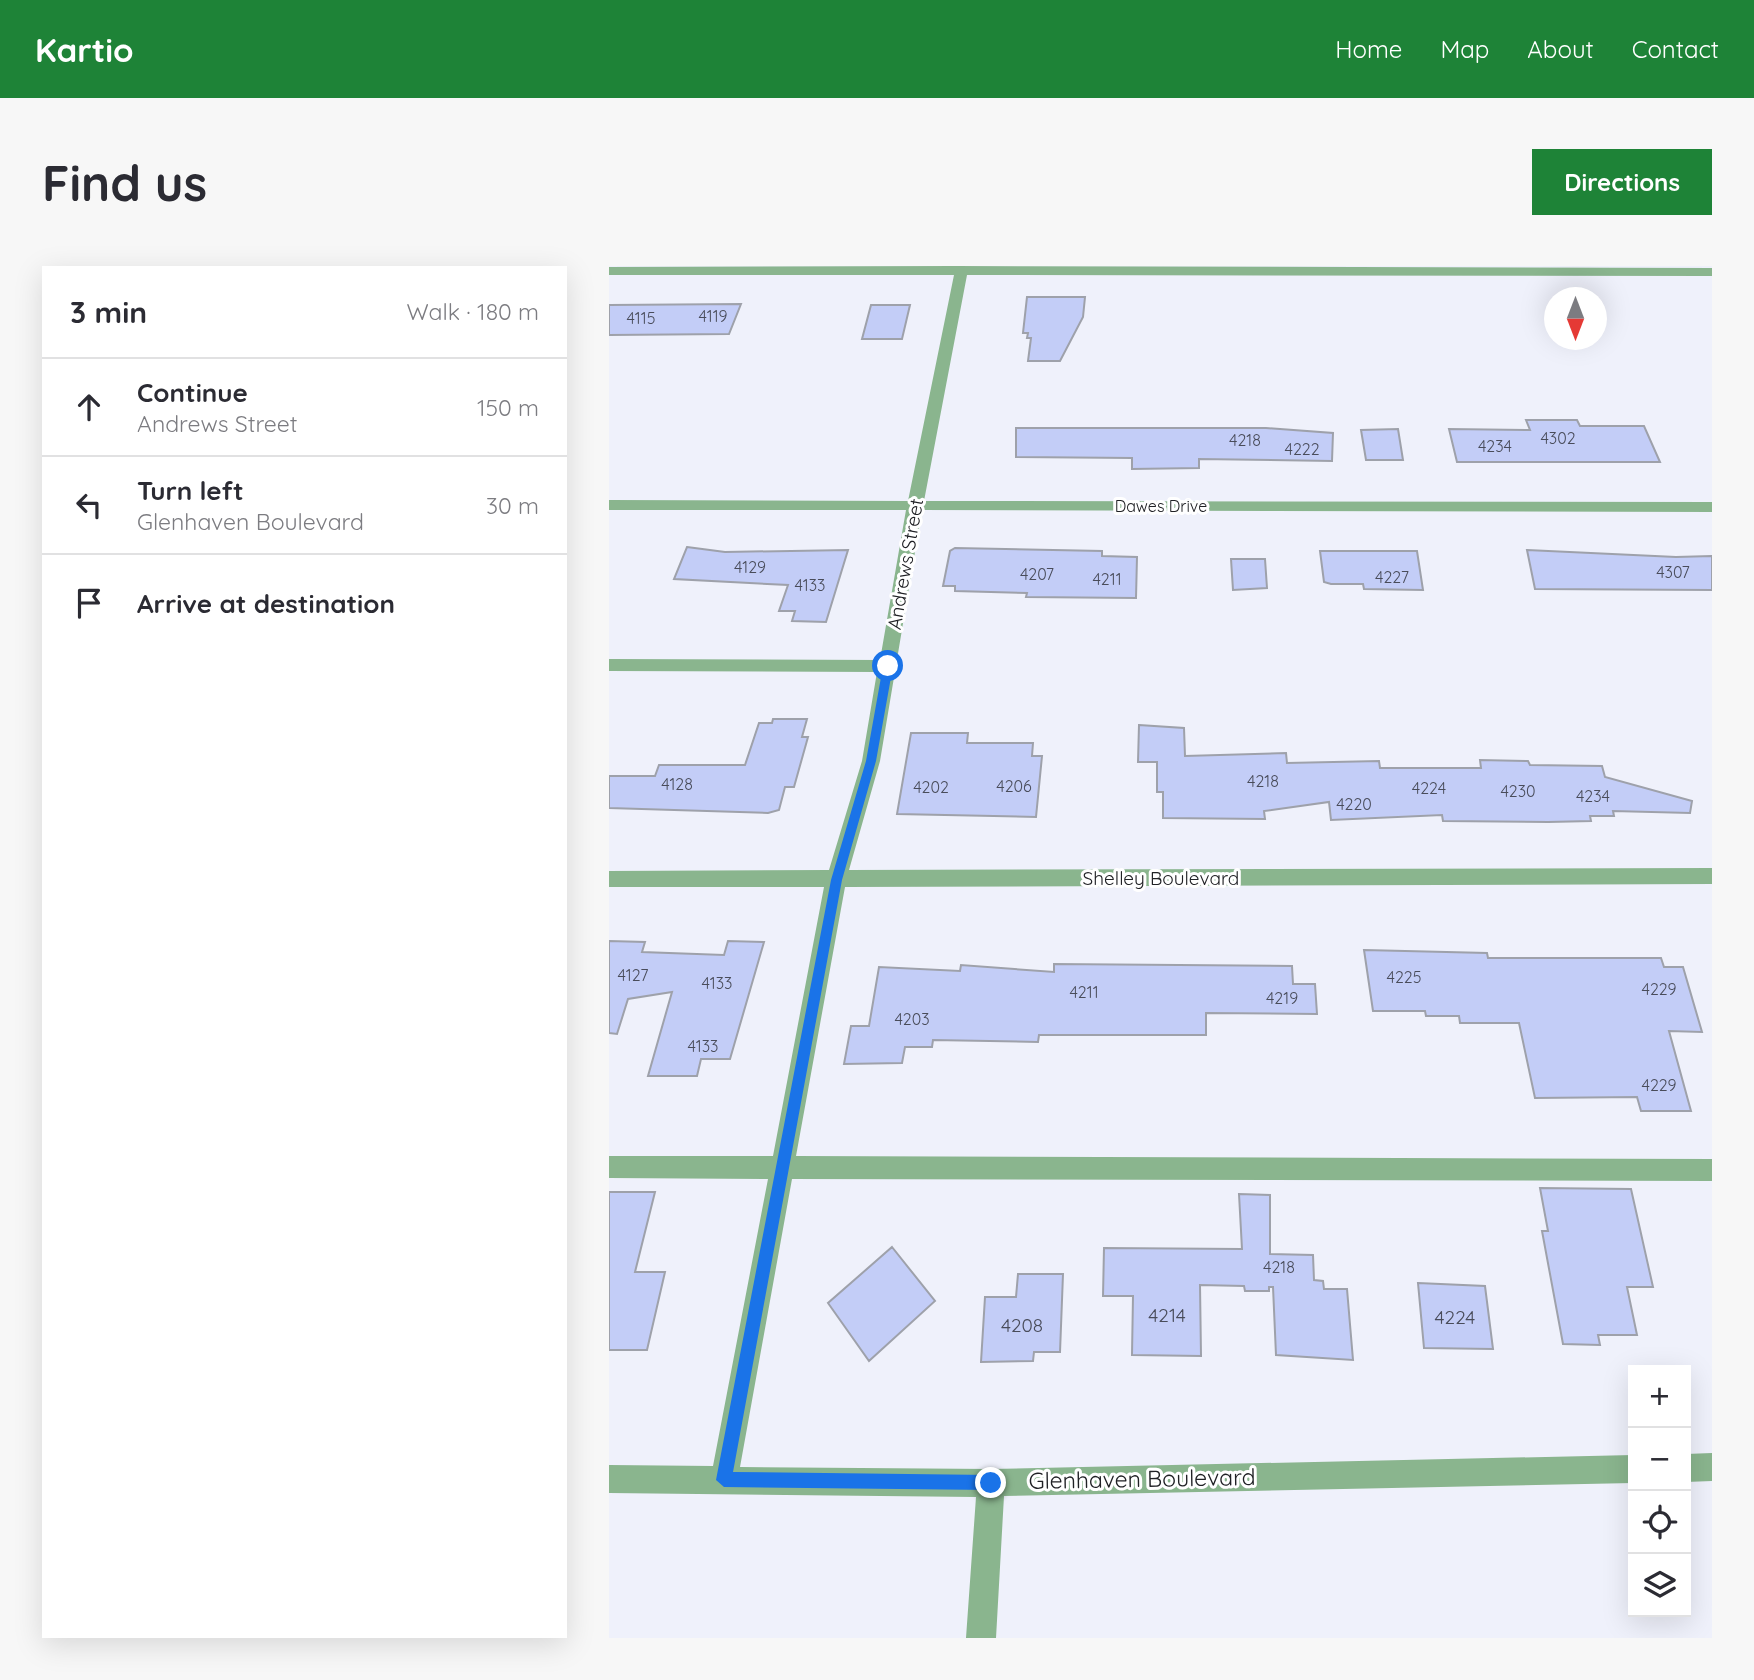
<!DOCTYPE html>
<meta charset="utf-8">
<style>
body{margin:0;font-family:Quicksand,sans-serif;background:#f7f7f7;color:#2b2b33}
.controls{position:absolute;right:21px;bottom:21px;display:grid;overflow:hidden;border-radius:0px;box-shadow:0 7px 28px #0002}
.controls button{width:63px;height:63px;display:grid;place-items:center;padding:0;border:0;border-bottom:2px solid #e1e1e2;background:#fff;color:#2b2b33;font:35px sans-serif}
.compass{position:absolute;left:935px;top:21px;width:63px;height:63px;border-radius:50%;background:#fff;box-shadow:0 7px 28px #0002;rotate:180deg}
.stop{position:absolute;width:21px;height:21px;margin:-16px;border:5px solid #1a73e8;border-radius:50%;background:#fff}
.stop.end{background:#1a73e8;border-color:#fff;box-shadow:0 2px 7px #0008}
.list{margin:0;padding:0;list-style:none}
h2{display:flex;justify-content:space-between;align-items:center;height:91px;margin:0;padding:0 28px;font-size:30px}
h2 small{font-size:23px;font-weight:400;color:#7c7c81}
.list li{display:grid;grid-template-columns:46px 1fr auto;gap:21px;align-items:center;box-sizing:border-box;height:98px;padding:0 28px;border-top:2px solid #e1e1e2}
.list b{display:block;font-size:26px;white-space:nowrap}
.list p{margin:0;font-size:23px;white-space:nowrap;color:#7c7c81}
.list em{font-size:23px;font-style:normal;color:#7c7c81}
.icon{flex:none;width:38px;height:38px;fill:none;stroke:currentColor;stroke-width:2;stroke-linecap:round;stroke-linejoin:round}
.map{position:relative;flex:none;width:1103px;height:1372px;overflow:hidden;border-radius:0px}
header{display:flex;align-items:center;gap:42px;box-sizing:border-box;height:98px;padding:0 35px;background:#1e8337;color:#fff}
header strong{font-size:33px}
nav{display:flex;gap:38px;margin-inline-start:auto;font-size:24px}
.intro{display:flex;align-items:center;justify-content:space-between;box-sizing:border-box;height:168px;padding:0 42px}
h1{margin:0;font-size:49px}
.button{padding:18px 32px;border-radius:0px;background:#1e8337;color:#fff;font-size:24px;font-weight:700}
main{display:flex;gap:42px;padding:0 42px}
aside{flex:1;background:#fff;border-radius:0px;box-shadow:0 7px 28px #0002}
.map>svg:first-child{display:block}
.building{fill:#c3cdf7;stroke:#9ea1aa;stroke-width:2}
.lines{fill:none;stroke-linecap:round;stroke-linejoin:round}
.minor{fill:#8ab58e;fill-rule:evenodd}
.route{fill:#1a73e8}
.labels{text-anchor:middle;stroke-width:6;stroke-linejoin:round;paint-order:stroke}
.number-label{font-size:16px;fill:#494c5a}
.far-street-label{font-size:16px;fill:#202125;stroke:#fff}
.street-label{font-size:19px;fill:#202125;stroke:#fff}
.near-number-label{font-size:19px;fill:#494c5a}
.near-street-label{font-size:23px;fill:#202125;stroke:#fff}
</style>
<header>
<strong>Kartio</strong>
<nav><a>Home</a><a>Map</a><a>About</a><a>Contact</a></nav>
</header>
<div class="intro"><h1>Find us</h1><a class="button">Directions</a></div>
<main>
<aside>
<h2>3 min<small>Walk · 180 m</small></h2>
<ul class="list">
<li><svg class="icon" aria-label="ahead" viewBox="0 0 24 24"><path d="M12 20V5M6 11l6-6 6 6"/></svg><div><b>Continue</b><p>Andrews Street</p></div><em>150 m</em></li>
<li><svg class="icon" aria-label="left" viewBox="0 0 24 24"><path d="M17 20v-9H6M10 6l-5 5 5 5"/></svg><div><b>Turn left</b><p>Glenhaven Boulevard</p></div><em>30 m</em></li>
<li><svg class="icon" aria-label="arrive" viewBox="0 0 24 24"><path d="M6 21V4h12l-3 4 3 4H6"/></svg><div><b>Arrive at destination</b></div></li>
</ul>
</aside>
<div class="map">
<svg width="1103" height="1372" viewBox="0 0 1103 1372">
<rect width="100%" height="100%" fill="#eff1fb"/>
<path class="building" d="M 418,31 L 476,31 L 474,51 L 451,95 L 419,95 L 422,72 L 418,72 L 419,67 L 414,67 Z
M 132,38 L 120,68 L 0,69 L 0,39 Z
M 262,39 L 301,39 L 293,73 L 253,73 Z
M 917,154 L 968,154 L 971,160 L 1035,160 L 1051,196 L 848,196 L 840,163 L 921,164 Z
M 407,162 L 657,162 L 724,167 L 723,195 L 590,193 L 590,202 L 523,203 L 523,192 L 407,191 Z
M 789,163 L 794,194 L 757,194 L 752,164 Z
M 78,281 L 116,286 L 239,284 L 217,356 L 183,355 L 186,345 L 170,345 L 179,319 L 65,313 Z
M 346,282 L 493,285 L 493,290 L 528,291 L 527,332 L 417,331 L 418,327 L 346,325 L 346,320 L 334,320 L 341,285 Z
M 918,284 L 1067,291 L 1103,290 L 1103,324 L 926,323 Z
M 711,285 L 808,285 L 814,324 L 755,323 L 754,318 L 722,318 L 715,316 Z
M 622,293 L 656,293 L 658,322 L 624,324 Z
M 164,453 L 198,453 L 193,471 L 199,471 L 185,521 L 176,521 L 170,544 L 159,547 L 0,542 L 0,510 L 46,510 L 50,499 L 136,499 L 150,457 L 163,457 Z
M 530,459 L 575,462 L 576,490 L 677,487 L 678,497 L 770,495 L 771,502 L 872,502 L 871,494 L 919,495 L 921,499 L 993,500 L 996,511 L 1083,535 L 1081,547 L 1004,545 L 1005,550 L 981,550 L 982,555 L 939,556 L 834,555 L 833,549 L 722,554 L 720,536 L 655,545 L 656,553 L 554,552 L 554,526 L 548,526 L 548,496 L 529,496 Z
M 302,467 L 359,467 L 358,477 L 424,477 L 423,490 L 433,490 L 427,551 L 288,548 Z
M 0,675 L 36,676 L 33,686 L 115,689 L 119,675 L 155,676 L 121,793 L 92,793 L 88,810 L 39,810 L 63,726 L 19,733 L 8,768 L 0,767 Z
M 755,684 L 878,687 L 879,692 L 1052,692 L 1055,701 L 1074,701 L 1093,766 L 1060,765 L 1082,845 L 1032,845 L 1028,831 L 926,832 L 910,757 L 851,757 L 850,750 L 817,750 L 816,745 L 764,745 Z
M 445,698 L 683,700 L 684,718 L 706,718 L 708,748 L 597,747 L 597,769 L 430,769 L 429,776 L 324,774 L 323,781 L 296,781 L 293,797 L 235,798 L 242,760 L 260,760 L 270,701 L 351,705 L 352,699 L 445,706 Z
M 931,922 L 1022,923 L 1044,1021 L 1018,1021 L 1028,1069 L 989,1069 L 991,1079 L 954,1078 L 933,965 L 939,965 Z
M 0,926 L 46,926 L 26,1006 L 56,1006 L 38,1084 L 0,1084 Z
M 630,928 L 661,929 L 661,988 L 704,989 L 705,1014 L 714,1015 L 715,1023 L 738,1023 L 744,1094 L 667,1089 L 664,1021 L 660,1021 L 660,1025 L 636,1025 L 635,1020 L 591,1019 L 592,1090 L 523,1089 L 524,1030 L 494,1030 L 495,982 L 633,983 Z
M 283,981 L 326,1035 L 260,1095 L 219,1037 Z
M 409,1008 L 454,1008 L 451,1086 L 425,1086 L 424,1095 L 372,1096 L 376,1031 L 407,1031 Z
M 809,1017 L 876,1020 L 884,1083 L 815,1082 Z"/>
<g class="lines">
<path class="minor" d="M 347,0 L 1103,2 L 1103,10 L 358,9 L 315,235 L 1103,236 L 1103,246 L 313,244 L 271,495 L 240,604 L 1103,602 L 1103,618 L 236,621 L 187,890 L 1103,893 L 1103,915 L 183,913 L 131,1201 L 382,1203 L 1024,1189 L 1024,1217 L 395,1230 L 387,1372 L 357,1372 L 367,1231 L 0,1227 L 0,1199 L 104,1200 L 159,913 L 0,912 L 0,890 L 164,890 L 215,621 L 0,621 L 0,605 L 220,604 L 253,495 L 268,406 L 0,405 L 0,393 L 271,394 L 297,244 L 0,244 L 0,234 L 299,235 L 345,9 L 0,9 L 0,1 Z
M 1103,1187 L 1103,1215 L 1077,1216 L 1077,1188 Z"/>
</g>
<path class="route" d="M 279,396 L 284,400 L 267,495 L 233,614 L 124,1206 L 382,1209 L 390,1217 L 382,1224 L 115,1221 L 107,1214 L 222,614 L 257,495 L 274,400 Z"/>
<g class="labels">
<g class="number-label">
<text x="104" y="56">4119</text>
<text x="32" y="58">4115</text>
<text x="949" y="178">4302</text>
<text x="636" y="180">4218</text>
<text x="886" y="186">4234</text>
<text x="693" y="189">4222</text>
<text x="141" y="307">4129</text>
<text x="1064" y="312">4307</text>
<text x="428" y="314">4207</text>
<text x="783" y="317">4227</text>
<text x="498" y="319">4211</text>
<text x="201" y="325">4133</text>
<text x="654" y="521">4218</text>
<text x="68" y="524">4128</text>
<text x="405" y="526">4206</text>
<text x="322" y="527">4202</text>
<text x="820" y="528">4224</text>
<text x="909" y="531">4230</text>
<text x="984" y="536">4234</text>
<text x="745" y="544">4220</text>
<text x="24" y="715">4127</text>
<text x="795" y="717">4225</text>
<text x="108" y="723">4133</text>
<text x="1050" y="729">4229</text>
<text x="475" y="732">4211</text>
<text x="673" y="738">4219</text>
<text x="303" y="759">4203</text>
<text x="94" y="786">4133</text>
<text x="1050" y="825">4229</text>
<text x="670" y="1007">4218</text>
</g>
<g class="far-street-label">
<text x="552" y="246">Dawes Drive</text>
</g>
<g class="street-label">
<text transform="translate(296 298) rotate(-80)" y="7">Andrews Street</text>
<text x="552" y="619">Shelley Boulevard</text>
</g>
<g class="near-number-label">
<text x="558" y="1056">4214</text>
<text x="846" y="1058">4224</text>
<text x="413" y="1066">4208</text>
</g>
<g class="near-street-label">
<text transform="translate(533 1213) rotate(-1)" y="8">Glenhaven Boulevard</text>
</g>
</g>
</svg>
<div class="controls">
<button>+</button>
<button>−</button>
<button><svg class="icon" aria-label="locate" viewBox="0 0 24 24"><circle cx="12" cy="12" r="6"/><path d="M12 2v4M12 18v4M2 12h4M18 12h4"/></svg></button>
<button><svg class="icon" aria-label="layers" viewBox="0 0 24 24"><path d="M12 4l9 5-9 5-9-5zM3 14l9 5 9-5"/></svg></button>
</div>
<svg class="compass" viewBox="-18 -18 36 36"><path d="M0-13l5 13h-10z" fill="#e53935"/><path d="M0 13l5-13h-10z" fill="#7c7c81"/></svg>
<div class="stop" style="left:279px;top:400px"></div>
<div class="stop end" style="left:382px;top:1217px"></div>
</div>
</main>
